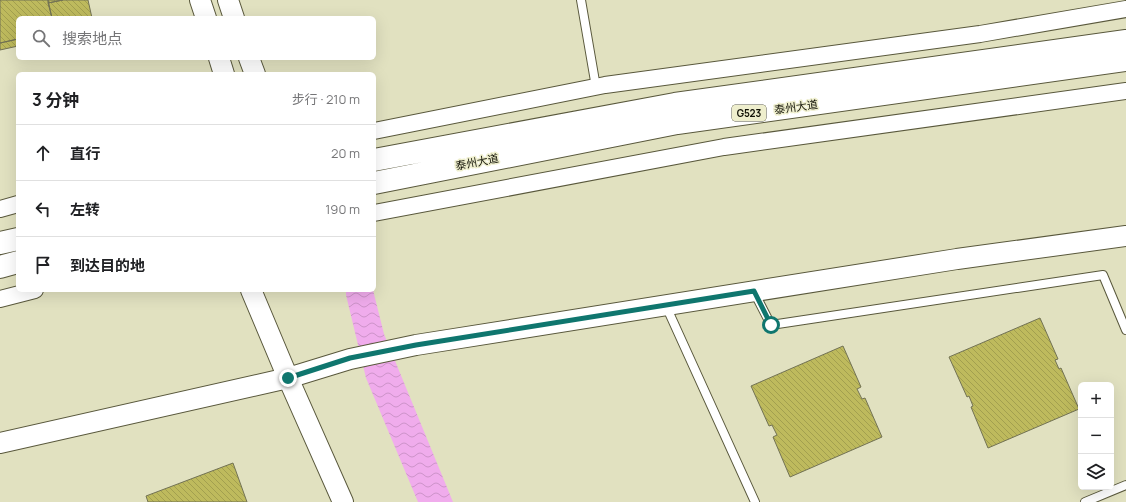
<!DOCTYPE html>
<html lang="zh">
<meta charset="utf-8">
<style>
body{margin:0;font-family:Manrope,"Noto Sans SC",sans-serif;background:#f2f2f2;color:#202124}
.controls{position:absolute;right:12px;bottom:12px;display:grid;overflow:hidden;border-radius:6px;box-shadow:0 4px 16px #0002}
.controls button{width:36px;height:36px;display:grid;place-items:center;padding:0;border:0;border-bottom:1px solid #e0e0e0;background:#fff;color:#202124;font:20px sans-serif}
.stop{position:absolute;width:12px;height:12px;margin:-9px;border:3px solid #0f766e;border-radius:50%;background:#fff}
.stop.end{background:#0f766e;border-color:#fff;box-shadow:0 1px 4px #0008}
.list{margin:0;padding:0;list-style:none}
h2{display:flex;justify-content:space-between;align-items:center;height:52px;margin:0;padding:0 16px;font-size:17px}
h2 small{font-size:13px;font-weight:400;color:#757577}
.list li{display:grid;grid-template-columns:26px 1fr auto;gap:12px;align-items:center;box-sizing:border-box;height:56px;padding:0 16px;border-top:1px solid #e0e0e0}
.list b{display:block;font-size:15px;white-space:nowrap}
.list em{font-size:13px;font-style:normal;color:#757577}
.icon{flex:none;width:22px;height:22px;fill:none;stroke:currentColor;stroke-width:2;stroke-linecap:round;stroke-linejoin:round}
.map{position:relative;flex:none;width:1126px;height:502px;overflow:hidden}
.search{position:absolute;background:#fff;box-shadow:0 4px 16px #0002;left:16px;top:16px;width:360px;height:44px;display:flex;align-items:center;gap:10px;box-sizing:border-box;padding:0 14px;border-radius:6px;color:#757577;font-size:15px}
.panel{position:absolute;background:#fff;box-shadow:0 4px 16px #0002;left:16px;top:72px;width:360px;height:220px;border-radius:6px}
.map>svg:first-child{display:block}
.water{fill:url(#water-waves)}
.building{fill:url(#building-back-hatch);stroke:#727254}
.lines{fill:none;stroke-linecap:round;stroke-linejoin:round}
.service-casing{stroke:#59583c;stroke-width:10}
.minor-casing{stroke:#59583c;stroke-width:18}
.tertiary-casing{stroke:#59583c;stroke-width:22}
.trunk-casing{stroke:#59583c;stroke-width:24}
.service{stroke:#fff;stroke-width:8}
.minor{stroke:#fff;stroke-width:16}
.tertiary{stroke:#fff;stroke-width:20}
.trunk{stroke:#fff;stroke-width:22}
.route{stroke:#0f766e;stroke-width:5}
.labels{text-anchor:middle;stroke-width:3;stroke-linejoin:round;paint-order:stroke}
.shield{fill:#eeeecd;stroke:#545442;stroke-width:1}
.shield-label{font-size:10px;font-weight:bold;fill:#121207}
.street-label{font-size:11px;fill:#121207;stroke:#eeeecd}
</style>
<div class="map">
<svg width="1126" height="502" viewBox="0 0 1126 502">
<defs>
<pattern id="water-waves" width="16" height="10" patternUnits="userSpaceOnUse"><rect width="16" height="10" fill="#f0acec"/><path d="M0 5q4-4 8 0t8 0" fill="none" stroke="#cd93c9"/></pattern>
<pattern id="building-back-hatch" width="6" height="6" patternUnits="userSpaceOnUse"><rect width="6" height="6" fill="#beba5d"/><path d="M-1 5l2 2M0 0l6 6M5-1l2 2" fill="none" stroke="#a29f4f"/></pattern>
</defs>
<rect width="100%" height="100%" fill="#e1e1c0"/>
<path class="water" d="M 346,290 L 373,290 L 384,334 L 453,502 L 418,502 L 366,378 L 346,295 Z"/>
<path class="building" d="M 0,0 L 48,0 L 52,18 L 18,18 L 18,39 L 0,43 Z
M 48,0 L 63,0 L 48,3 Z
M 63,0 L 88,0 L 92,18 L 52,18 L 48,3 Z
M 18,39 L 18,46 L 0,50 L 0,43 Z
M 1040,318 L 1058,359 L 1055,360 L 1059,369 L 1061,368 L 1079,409 L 988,448 L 971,407 L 973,406 L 969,396 L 967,397 L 949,357 Z
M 843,346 L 861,387 L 857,389 L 862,399 L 865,398 L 882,437 L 790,477 L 773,437 L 777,435 L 772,425 L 769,426 L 751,386 Z
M 233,463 L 247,502 L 148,502 L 146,496 Z"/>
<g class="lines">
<g class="service-casing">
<path id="service" d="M 581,0 L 596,87
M 754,292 L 771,325 L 1103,275 L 1126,330
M 666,306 L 755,502
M 1085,502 L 1126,485"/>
</g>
<g class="minor-casing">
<path id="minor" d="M 374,131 L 605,85 L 980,34 L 1126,9
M 0,209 L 18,204
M 374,213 L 724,147 L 1126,91
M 0,299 L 35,290"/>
</g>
<g class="tertiary-casing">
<path id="tertiary" d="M 200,0 L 206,18
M 228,0 L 234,18
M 219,58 L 224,74
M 249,58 L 255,74
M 251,290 L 288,378 L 343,502
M 0,443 L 288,378 L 350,359 L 416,345 L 957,259 L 1126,236"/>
</g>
<g class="trunk-casing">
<path id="trunk" d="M 374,160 L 675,104 L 1126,41
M 374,183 L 677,123 L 1126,60
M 0,243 L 18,239
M 0,267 L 18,262"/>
</g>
<use href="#service" class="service"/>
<use href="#minor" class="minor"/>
<use href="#tertiary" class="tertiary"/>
<use href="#trunk" class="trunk"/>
</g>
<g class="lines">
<path class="route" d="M 288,378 L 350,358 L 416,345 L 754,291 L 771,325"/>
</g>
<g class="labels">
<rect class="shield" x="732" y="105" width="34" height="16" rx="3"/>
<g class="shield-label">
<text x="749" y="117">G523</text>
</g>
<g class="street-label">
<text transform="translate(796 107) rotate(-8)" y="4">泰州大道</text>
<text transform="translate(477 162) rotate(-11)" y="4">泰州大道</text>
</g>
</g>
</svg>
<div class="controls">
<button>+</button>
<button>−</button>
<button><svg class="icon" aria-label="layers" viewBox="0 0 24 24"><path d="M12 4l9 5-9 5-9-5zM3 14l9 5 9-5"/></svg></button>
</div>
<div class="stop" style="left:771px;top:325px"></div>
<div class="stop end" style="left:288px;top:378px"></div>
<div class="search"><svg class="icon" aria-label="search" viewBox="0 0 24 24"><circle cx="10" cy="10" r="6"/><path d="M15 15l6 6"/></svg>搜索地点</div>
<section class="panel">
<h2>3 分钟<small>步行 · 210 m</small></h2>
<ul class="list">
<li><svg class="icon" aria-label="ahead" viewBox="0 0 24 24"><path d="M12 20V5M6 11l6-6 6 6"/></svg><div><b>直行</b></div><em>20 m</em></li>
<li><svg class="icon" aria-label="left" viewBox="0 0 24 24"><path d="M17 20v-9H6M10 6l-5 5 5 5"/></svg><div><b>左转</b></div><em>190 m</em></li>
<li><svg class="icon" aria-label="arrive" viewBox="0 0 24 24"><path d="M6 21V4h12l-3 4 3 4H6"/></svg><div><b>到达目的地</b></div></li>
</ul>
</section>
</div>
